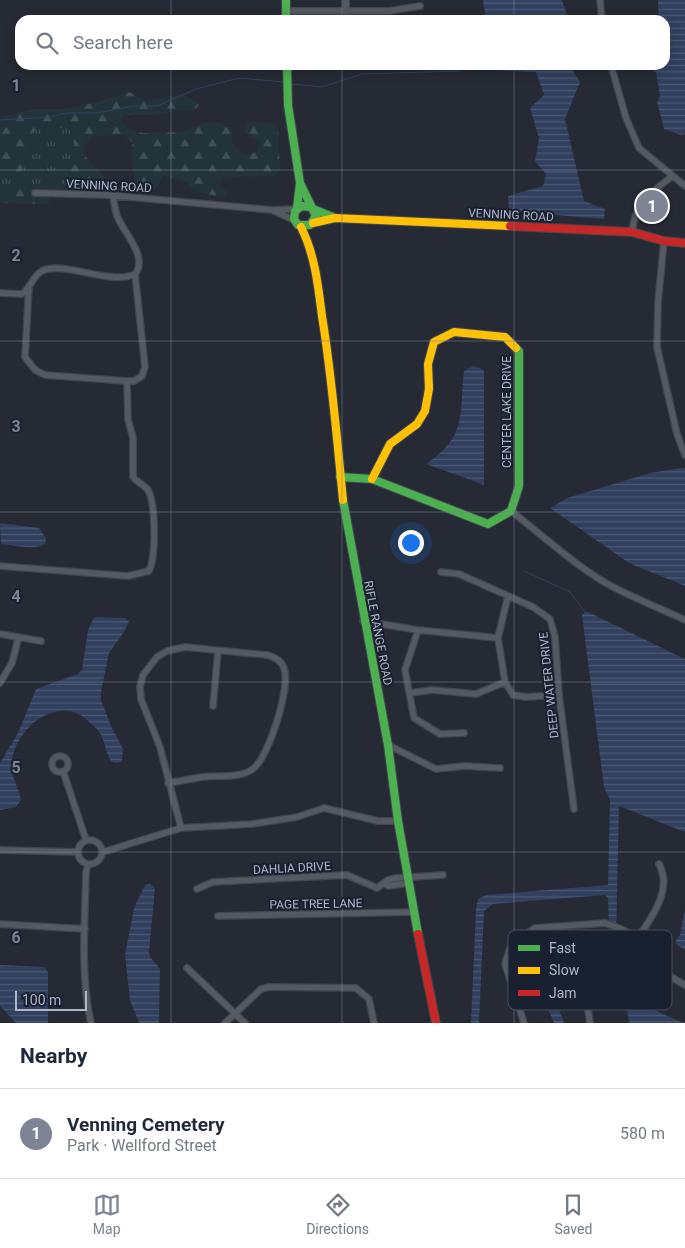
<!DOCTYPE html>
<meta charset="utf-8">
<style>
body{margin:0;font-family:Roboto,sans-serif;background:#f2f2f3;color:#1f2937}
.scale{position:absolute;left:15px;bottom:12px;width:72px;box-sizing:border-box;padding-left:5px;border:2px solid #aeb5c7;border-top:0;font-size:14px;line-height:18px;white-space:nowrap;color:#aeb5c7;-webkit-text-stroke:4px #19202f;paint-order:stroke}
.you{position:absolute;left:410px;top:542px;width:18px;height:18px;margin:-12px;border:4px solid #fff;border-radius:50%;background:#1a73e8;box-shadow:0 0 0 8px #1a73e833}
.badge{display:grid;place-items:center;width:32px;height:32px;border-radius:50%;background:#7e8494;color:#fff;font-size:16px;font-weight:700}
.pin{position:absolute;translate:-50% -50%;border:2px solid #fff;box-shadow:0 1px 5px #0006}
.list{margin:0;padding:0;list-style:none}
h2{display:flex;justify-content:space-between;align-items:center;height:65px;margin:0;padding:0 20px;font-size:21px}
h2 small{font-size:16px;font-weight:400;color:#747a83}
.list li{display:grid;grid-template-columns:32px 1fr auto;gap:15px;align-items:center;box-sizing:border-box;height:90px;padding:0 20px;border-top:1px solid #e0e1e3}
.list b{display:block;font-size:19px;white-space:nowrap}
.list p{margin:0;font-size:16px;white-space:nowrap;color:#747a83}
.list em{font-size:16px;font-style:normal;color:#747a83}
.icon{flex:none;width:28px;height:28px;fill:none;stroke:currentColor;stroke-width:2;stroke-linecap:round;stroke-linejoin:round}
.map{position:relative;flex:none;width:685px;height:1023px;overflow:hidden}
.search{position:absolute;background:#fff;box-shadow:0 2px 12px #0003;left:15px;right:15px;top:15px;height:55px;display:flex;align-items:center;gap:12px;box-sizing:border-box;padding:0 18px;border-radius:15px;color:#747a83;font-size:19px}
.sheet{height:155px;background:#fff}
nav{display:flex;justify-content:space-around;align-items:center;box-sizing:border-box;height:70px;border-top:1px solid #e0e1e3;background:#fff;font-size:14px;color:#747a83}
nav a{display:grid;justify-items:center;gap:2px}
nav .on{color:#7e8494}
.map>svg:first-child{display:block}
.grass{fill:url(#grass-tufts)}
.forest{fill:url(#forest-firs)}
.water{fill:url(#water-rules)}
.lines{fill:none;stroke-linecap:round;stroke-linejoin:round}
.stream{stroke:#31405f;stroke-width:1}
.street-casing{stroke:#41454d;stroke-width:8}
.fast-casing{stroke:#41454d;stroke-width:10}
.slow-casing{stroke:#41454d;stroke-width:10}
.jam-casing{stroke:#41454d;stroke-width:10}
.street{stroke:#555962;stroke-width:5.5}
.fast{stroke:#4caf50;stroke-width:8}
.slow{stroke:#ffc107;stroke-width:8}
.jam{stroke:#c62828;stroke-width:8}
.grid{fill:none;stroke:#7e8494;stroke-width:1;stroke-opacity:0.55}
.labels{text-anchor:middle;stroke-width:4;stroke-linejoin:round;paint-order:stroke}
.street-label{font-size:12px;fill:#aeb5c7;stroke:#19202f}
.key{fill:#19202f;stroke:#464d5d;stroke-width:1}
.key-label{font-size:14px;fill:#aeb5c7}
.grid-label{font-size:16px;text-anchor:middle;font-weight:bold;fill:#7e8494;stroke:#19202f;stroke-width:4;stroke-linejoin:round;paint-order:stroke}
</style>
<div class="map">
<svg width="685" height="1023" viewBox="0 0 685 1023">
<defs>
<pattern id="grass-tufts" width="24" height="20" patternUnits="userSpaceOnUse" patternTransform="scale(1.25)"><rect width="24" height="20" fill="#22343a"/><path d="M3 7l-1-3M5 7V3M7 7l1-3M15 17l-1-3M17 17v-4M19 17l1-3" fill="none" stroke="#404f55"/></pattern>
<pattern id="forest-firs" width="22" height="20" patternUnits="userSpaceOnUse" patternTransform="scale(1.25)"><rect width="22" height="20" fill="#22343a"/><path d="M5 1l3.5 6h-7zM16 11l3.5 6h-7z" fill="#404f55"/></pattern>
<pattern id="water-rules" width="6" height="5" patternUnits="userSpaceOnUse" patternTransform="scale(1.25)"><rect width="6" height="5" fill="#31405f"/><path d="M0 2.5h6" fill="none" stroke="#4c5974"/></pattern>
</defs>
<rect width="100%" height="100%" fill="#252a34"/>
<path class="grass" d="M 40,127 L 68,128 L 74,133 L 75,156 L 64,172 L 72,174 L 82,182 L 79,189 C 68,192 53,194 43,188 L 0,188 L 0,174 L 19,175 L 24,168 L 22,157 L 26,138 Z"/>
<path class="forest" d="M 129,92 C 133,94 139,98 143,99 C 165,104 177,85 199,105 L 194,111 L 181,110 L 154,115 L 124,115 L 121,119 L 122,123 L 131,130 L 143,133 L 181,132 L 206,122 L 221,123 L 230,130 L 233,145 L 245,155 L 256,152 L 261,142 L 244,132 L 247,122 L 274,123 L 278,127 L 280,170 L 274,176 L 225,177 L 219,185 L 227,192 L 227,198 L 197,192 L 187,183 L 163,175 L 156,188 L 151,191 L 135,184 L 131,150 L 133,143 L 124,135 L 92,136 C 73,156 95,164 106,178 L 104,184 C 82,187 81,176 63,172 L 70,158 L 75,156 L 73,133 L 68,128 L 40,127 L 26,138 L 22,157 L 24,168 L 19,175 L 0,174 L 0,117 L 35,109 L 64,109 L 94,103 Z
M 0,188 L 43,188 L 48,191 L 50,201 L 46,204 L 0,203 Z"/>
<path class="water" d="M 483,0 L 562,0 L 567,15 L 556,20 L 472,20 L 485,14 Z
M 658,0 L 685,0 L 685,134 L 681,135 L 664,129 L 657,102 L 660,96 L 656,72 L 640,65 L 665,65 L 665,20 L 659,20 Z
M 396,17 L 462,20 L 393,20 Z
M 386,65 L 569,65 L 580,82 L 565,119 L 584,201 L 605,209 L 604,219 L 509,211 L 508,196 L 543,186 L 546,174 L 535,161 L 539,138 L 530,108 L 544,95 L 536,72 Z
M 473,366 L 484,370 L 484,485 L 426,464 C 468,435 459,415 464,371 Z
M 681,468 L 685,468 L 685,586 L 629,563 L 550,508 L 567,498 L 650,473 Z
M 0,523 L 39,528 L 46,538 L 45,544 C 32,551 16,545 1,544 Z
M 585,612 L 588,612 L 685,659 L 685,832 L 619,806 L 616,939 L 610,954 C 635,997 636,1005 685,1023 L 629,1023 C 626,994 620,985 604,961 L 559,965 C 540,987 557,1000 564,1023 L 554,1023 C 542,994 536,986 552,956 L 600,951 L 609,929 L 608,898 L 605,895 L 493,904 L 484,911 L 479,1023 L 471,1023 L 476,909 L 478,899 L 486,895 L 608,885 L 610,800 L 604,787 L 582,615 Z
M 94,617 L 125,618 L 129,621 L 124,632 L 109,653 L 101,692 L 101,700 L 112,728 L 123,749 L 122,761 L 118,763 L 112,762 C 102,748 108,740 94,726 C 87,720 78,711 68,711 C 42,708 15,735 12,760 C 9,774 19,787 21,800 L 16,807 L 0,810 L 0,763 L 18,733 L 36,689 L 78,674 L 82,670 L 88,630 Z
M 150,884 L 155,888 L 149,952 L 150,957 L 160,969 L 159,1023 L 139,1023 L 130,1000 L 125,955 L 134,908 L 145,885 Z
M 685,909 L 685,949 L 684,949 L 677,945 L 676,940 L 680,935 Z
M 0,965 L 44,967 L 48,972 L 48,1023 L 16,1023 L 0,1006 Z"/>
<g class="lines">
<path class="stream" d="M 291,84 L 322,87 L 362,74 L 460,71
M 0,120 L 50,117 L 67,113 L 97,113 L 133,106 L 157,106 L 196,89 L 239,78 L 285,82
M 524,571 L 570,592 L 585,612"/>
<g class="street-casing">
<path id="street" d="M 600,0 L 602,20
M 286,11 L 389,11 L 420,6
M 346,12 L 346,0
M 611,65 L 626,118 L 639,148 L 685,186
M 35,193 L 107,195 L 272,210
M 294,220 L 272,210 L 296,209
M 632,232 C 636,200 649,196 672,176
M 664,241 L 658,303 L 657,347 L 677,434 L 685,455
M 29,286 L 25,357 L 35,370 L 45,375 L 127,381 L 134,381 L 142,376 L 145,367 L 135,274 C 149,257 123,232 117,216 C 115,209 114,202 113,196
M 0,293 L 22,294 C 31,288 32,276 42,271 C 63,260 111,286 135,274
M 511,511 C 545,537 577,568 615,588 C 638,600 662,609 685,620
M 0,566 L 128,576 L 149,571 C 156,557 156,504 148,490 C 144,485 137,482 133,477 L 133,438 L 128,419 L 127,381
M 441,572 L 459,574 L 533,607 L 550,619 L 555,637 L 559,695 L 574,809
M 508,596 L 498,638 L 505,682 L 513,695 L 526,697 L 559,695
M 363,621 L 418,630 L 498,638
M 418,630 L 405,670 L 414,718 L 440,734 L 464,733
M 0,634 L 41,641
M 0,683 L 12,663 L 18,639
M 410,693 L 432,690 L 476,694 L 505,682
M 213,706 L 218,651
M 388,745 L 436,769 L 464,766 L 500,768
M52 764a8 8 0 1 1 16 0a8 8 0 1 1-16 0Z
M 63,771 L 86,840
M 168,783 C 180,781 191,779 202,777 C 219,775 241,779 254,768 C 269,756 291,686 284,668 C 281,660 275,657 267,655 L 185,647 L 167,651 L 157,657 L 143,675 L 140,687 L 141,699 L 160,747 L 181,828
M78 852a12 12 0 1 1 24 0a12 12 0 1 1-24 0Z
M 0,850 L 77,852
M 103,852 L 181,828 L 252,824 L 297,817 L 324,808 L 378,821 L 398,821
M 88,865 L 86,872 C 85,921 80,975 91,1023
M 385,884 L 388,886 L 409,883
M 197,889 L 213,882 L 347,875 L 377,888 L 388,880 L 397,878 L 443,875
M 218,916 L 415,912
M 0,924 L 85,929
M 638,938 C 652,916 673,890 659,864
M 187,968 L 245,1023
M 586,996 L 590,1023
M 225,1023 L 261,989 L 269,987 L 356,988 L 369,999 L 374,1023
M 524,1023 L 505,964 L 511,945 L 535,928 L 605,923 L 619,928 L 638,938 L 666,974 L 685,985"/>
</g>
<g class="fast-casing">
<path id="fast" d="M 286,0 L 286,20
M 287,65 L 288,105 L 300,183 L 297,208
M 301,185 L 316,216 L 310,225 L 298,225 L 294,219 L 295,211 L 302,206 L 310,207
M 313,209 L 335,218
M 340,477 L 372,479 L 488,524 L 511,511 L 519,486 L 519,351 L 516,348
M 343,500 L 388,745 L 398,821 L 418,934"/>
</g>
<g class="slow-casing">
<path id="slow" d="M 313,223 L 335,218 L 510,226
M 301,227 C 315,255 318,285 322,316 C 332,377 337,439 343,500
M 372,479 L 390,444 L 417,424 L 425,411 L 429,389 L 428,364 L 434,342 L 454,332 L 505,337 L 516,348"/>
</g>
<g class="jam-casing">
<path id="jam" d="M 510,226 L 632,232 L 664,241 L 685,243
M 418,934 L 436,1023"/>
</g>
<use href="#street" class="street"/>
<use href="#fast" class="fast"/>
<use href="#slow" class="slow"/>
<use href="#jam" class="jam"/>
</g>
<path class="grid" d="M 171,0 L 171,20M 342,0 L 342,20M 514,0 L 514,20M 171,65 L 171,1023M 342,65 L 342,1023M 514,65 L 514,1023M 0,170 L 685,170M 0,341 L 685,341M 0,512 L 685,512M 0,682 L 685,682M 0,852 L 685,852"/>
<g class="labels">
<g class="street-label">
<text transform="translate(109 186) rotate(3)" y="4">VENNING ROAD</text>
<text transform="translate(511 215) rotate(3)" y="4">VENNING ROAD</text>
<text transform="translate(507 412) rotate(-90)" y="4">CENTER LAKE DRIVE</text>
<text transform="translate(378 633) rotate(79)" y="4">RIFLE RANGE ROAD</text>
<text transform="translate(549 685) rotate(-96)" y="4">DEEP WATER DRIVE</text>
<text transform="translate(292 868) rotate(-3)" y="4">DAHLIA DRIVE</text>
<text transform="translate(316 904) rotate(-1)" y="4">PAGE TREE LANE</text>
</g>
</g>
<rect x="508" y="930" width="164" height="80" rx="8" class="key"/>
<rect x="518" y="945" width="22" height="6" fill="#4caf50"/>
<rect x="518" y="967" width="22" height="7" fill="#ffc107"/>
<rect x="518" y="990" width="22" height="6" fill="#c62828"/>
<g class="key-label">
<text x="549" y="953">Fast</text>
<text x="549" y="975">Slow</text>
<text x="549" y="998">Jam</text>
</g>
<g class="grid-label">
<text x="16" y="91">1</text>
<text x="16" y="261">2</text>
<text x="16" y="432">3</text>
<text x="16" y="602">4</text>
<text x="16" y="773">5</text>
<text x="16" y="943">6</text>
</g>
</svg>
<div class="scale">100 m</div>
<div class="you"></div>
<div class="pin badge" style="left:652px;top:206px">1</div>
<div class="search"><svg class="icon" aria-label="search" viewBox="0 0 24 24"><circle cx="10" cy="10" r="6"/><path d="M15 15l6 6"/></svg>Search here</div>
</div>
<section class="sheet">
<h2>Nearby<small></small></h2>
<ul class="list">
<li><span class="badge">1</span><div><b>Venning Cemetery</b><p>Park · Wellford Street</p></div><em>580 m</em></li>
</ul>
</section>
<nav>
<a class="on"><svg class="icon" aria-label="map" viewBox="0 0 24 24"><path d="M3 6l6-2 6 2 6-2v14l-6 2-6-2-6 2zM9 4v14M15 6v14"/></svg>Map</a>
<a><svg class="icon" aria-label="directions" viewBox="0 0 24 24"><path d="M12 3l9 9-9 9-9-9zM9 14v-3h6M13 9l2 2-2 2"/></svg>Directions</a>
<a><svg class="icon" aria-label="saved" viewBox="0 0 24 24"><path d="M7 4h10v16l-5-4-5 4z"/></svg>Saved</a>
</nav>
